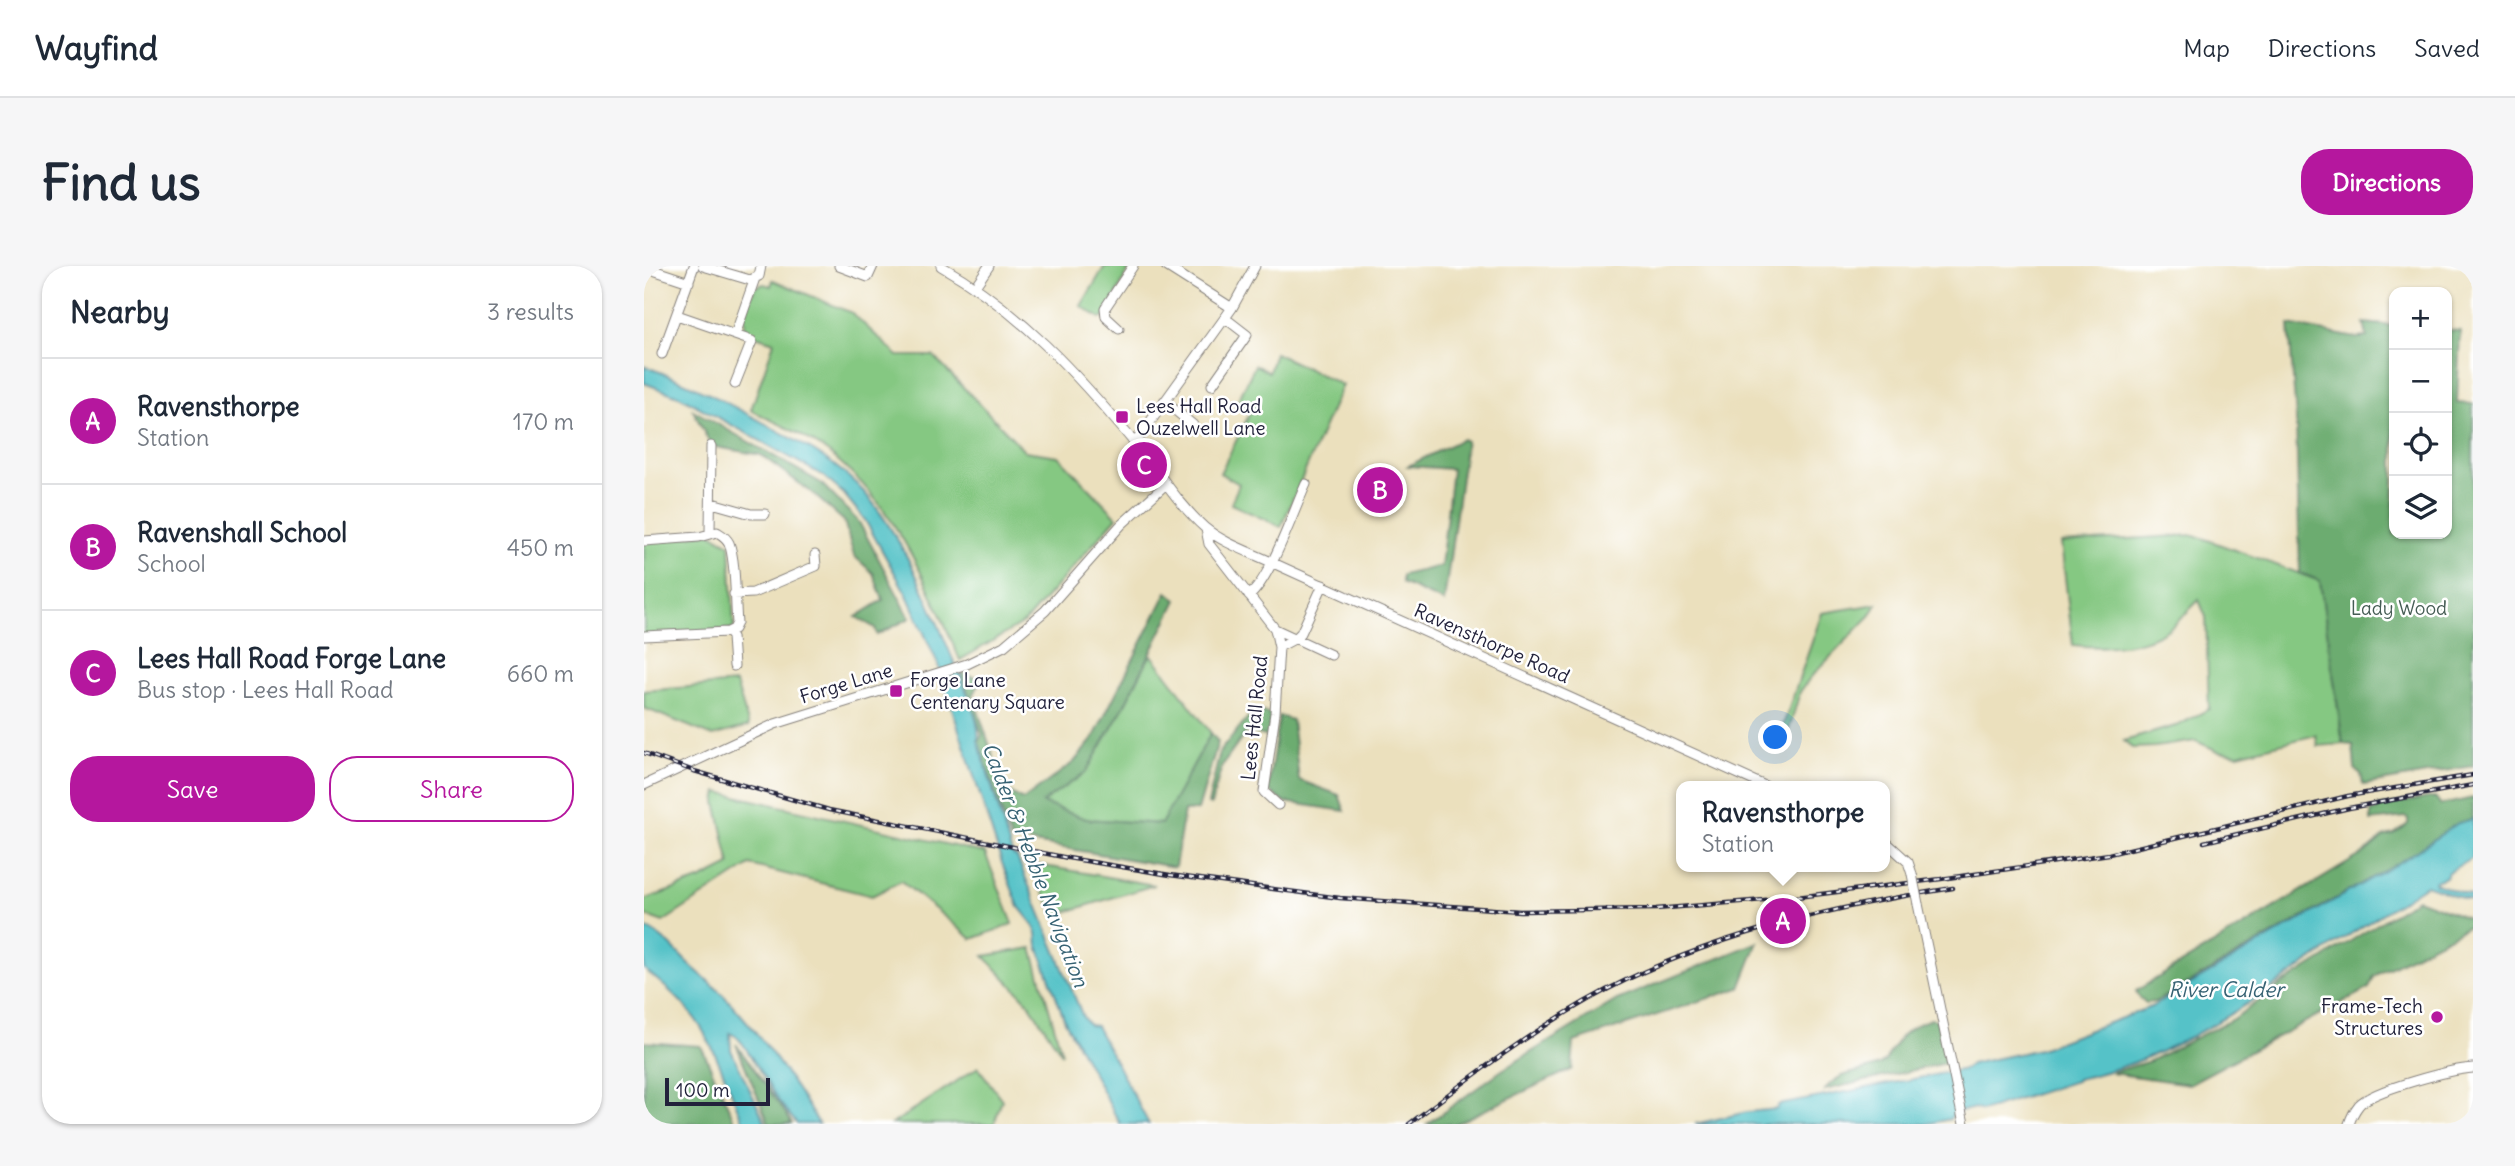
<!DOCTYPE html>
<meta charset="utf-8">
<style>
body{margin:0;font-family:Delius,sans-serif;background:#f6f6f7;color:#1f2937}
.controls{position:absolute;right:21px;top:21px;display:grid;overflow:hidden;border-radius:14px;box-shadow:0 2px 5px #0004}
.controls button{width:63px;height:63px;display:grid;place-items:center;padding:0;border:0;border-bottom:2px solid #e0e1e3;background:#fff;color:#1f2937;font:35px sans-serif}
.scale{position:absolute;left:21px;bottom:18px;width:105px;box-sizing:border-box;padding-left:7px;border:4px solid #22223b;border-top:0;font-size:19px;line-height:24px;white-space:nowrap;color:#22223b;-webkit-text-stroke:5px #fff;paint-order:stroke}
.you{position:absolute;left:1132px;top:472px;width:24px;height:24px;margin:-18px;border:5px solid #fff;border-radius:50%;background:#1a73e8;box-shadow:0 0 0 10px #1a73e833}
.badge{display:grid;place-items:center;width:46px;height:46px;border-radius:50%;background:#b5179e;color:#fff;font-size:23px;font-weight:700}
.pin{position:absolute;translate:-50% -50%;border:4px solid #fff;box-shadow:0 2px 7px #0006}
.popup{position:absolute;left:1032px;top:515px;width:214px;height:91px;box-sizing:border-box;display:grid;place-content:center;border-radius:14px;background:#fff;filter:drop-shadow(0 2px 5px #0005);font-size:23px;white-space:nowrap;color:#747a83}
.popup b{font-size:26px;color:#1f2937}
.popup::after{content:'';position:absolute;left:50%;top:100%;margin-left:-14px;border:14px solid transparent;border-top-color:#fff}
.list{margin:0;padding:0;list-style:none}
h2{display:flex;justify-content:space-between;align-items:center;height:91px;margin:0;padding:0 28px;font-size:30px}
h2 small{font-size:23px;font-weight:400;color:#747a83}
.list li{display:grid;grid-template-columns:46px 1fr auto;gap:21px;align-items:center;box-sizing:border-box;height:126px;padding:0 28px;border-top:2px solid #e0e1e3}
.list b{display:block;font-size:26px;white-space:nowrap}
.list p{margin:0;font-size:23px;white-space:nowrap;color:#747a83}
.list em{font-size:23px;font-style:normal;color:#747a83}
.actions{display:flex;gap:14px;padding:21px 28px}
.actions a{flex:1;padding:16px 0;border:2px solid #b5179e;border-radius:28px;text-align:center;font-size:24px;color:#b5179e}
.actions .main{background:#b5179e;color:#fff}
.icon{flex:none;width:38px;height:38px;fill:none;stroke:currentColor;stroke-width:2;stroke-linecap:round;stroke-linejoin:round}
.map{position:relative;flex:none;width:1829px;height:858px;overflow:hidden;border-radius:28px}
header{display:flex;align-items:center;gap:42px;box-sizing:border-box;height:98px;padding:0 35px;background:#fff;border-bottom:2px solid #e0e1e3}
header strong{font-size:33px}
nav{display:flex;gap:38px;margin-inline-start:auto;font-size:24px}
.intro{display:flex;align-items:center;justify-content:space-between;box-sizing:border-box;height:168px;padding:0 42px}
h1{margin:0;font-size:49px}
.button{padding:18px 32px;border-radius:28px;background:#b5179e;color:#fff;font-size:24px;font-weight:700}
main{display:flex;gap:42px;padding:0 42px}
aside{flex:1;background:#fff;border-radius:28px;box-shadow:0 2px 5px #0004}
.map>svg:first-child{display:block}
.green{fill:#85c882;stroke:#54755e;stroke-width:2}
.forest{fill:#6cac70;stroke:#476756;stroke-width:2}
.water{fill:#54c2c8;stroke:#3b7282;stroke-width:2}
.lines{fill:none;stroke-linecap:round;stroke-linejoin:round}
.minor-casing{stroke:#86817c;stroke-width:11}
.minor{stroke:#fff;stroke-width:9}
.rail-casing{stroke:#22223b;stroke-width:4.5}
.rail{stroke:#fff;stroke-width:2;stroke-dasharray:5;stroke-linecap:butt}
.minor-bridge-casing{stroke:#86817c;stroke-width:11;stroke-linecap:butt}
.minor-bridge{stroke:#fff;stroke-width:9}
.poi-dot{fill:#b5179e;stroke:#fff;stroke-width:2.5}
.labels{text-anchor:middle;stroke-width:5;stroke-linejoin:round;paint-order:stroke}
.poi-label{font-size:19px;fill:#22223b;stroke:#fff;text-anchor:start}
.park-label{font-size:19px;fill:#455c54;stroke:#fff}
.street-label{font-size:19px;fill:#22223b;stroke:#fff}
.water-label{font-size:21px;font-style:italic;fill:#366273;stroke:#fff}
</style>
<header>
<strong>Wayfind</strong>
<nav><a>Map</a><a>Directions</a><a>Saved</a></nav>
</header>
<div class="intro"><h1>Find us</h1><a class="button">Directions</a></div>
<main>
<aside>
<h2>Nearby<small>3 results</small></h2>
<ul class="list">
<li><span class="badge">A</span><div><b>Ravensthorpe</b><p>Station</p></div><em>170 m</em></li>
<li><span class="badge">B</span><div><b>Ravenshall School</b><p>School</p></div><em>450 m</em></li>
<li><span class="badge">C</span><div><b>Lees Hall Road Forge Lane</b><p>Bus stop · Lees Hall Road</p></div><em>660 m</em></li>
</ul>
<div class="actions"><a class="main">Save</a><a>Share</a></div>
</aside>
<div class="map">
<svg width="1829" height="858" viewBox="0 0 1829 858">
<rect width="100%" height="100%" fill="#fff"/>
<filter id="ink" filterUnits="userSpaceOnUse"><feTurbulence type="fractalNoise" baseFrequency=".0143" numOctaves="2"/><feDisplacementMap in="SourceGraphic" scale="14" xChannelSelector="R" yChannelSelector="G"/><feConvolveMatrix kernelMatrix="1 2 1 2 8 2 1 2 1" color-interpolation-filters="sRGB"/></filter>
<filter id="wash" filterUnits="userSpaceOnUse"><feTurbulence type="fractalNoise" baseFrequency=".00686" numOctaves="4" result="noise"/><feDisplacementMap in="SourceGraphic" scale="28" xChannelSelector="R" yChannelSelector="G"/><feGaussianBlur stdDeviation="1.57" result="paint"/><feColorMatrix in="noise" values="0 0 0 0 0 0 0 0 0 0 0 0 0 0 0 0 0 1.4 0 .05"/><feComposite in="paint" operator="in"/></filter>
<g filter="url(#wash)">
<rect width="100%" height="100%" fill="#ebe0bd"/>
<path class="green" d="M 461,0 L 487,0 L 460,52 L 456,52 L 437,40 Z
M 129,14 L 208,47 L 254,90 L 289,90 L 381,185 L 414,190 L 473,251 L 381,356 L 316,394 C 281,314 251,234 178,182 C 157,167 130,156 107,144 L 130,76 L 96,65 L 101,59 L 100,50 L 111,21 L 120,18 L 127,20 Z
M 631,87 L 698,119 L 637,261 L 587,238 L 595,218 L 576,207 L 607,145 L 594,135 L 611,99 L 625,106 Z
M 66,267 L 86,278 L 90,363 L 0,370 L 0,275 Z
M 1550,269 L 1676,315 L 1699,478 L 1674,480 L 1672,469 L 1594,488 L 1574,485 L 1552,475 L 1511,481 L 1488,482 L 1480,475 L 1535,459 L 1565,443 L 1562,351 L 1555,334 C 1547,342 1539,350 1531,358 C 1504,381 1462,383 1429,379 L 1417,277 Z
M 1233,338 L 1227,349 L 1166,412 L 1156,426 L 1140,480 L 1122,479 L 1133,477 L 1178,347 Z
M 507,388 L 567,467 L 518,558 L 442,553 L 397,537 L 442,506 L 479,442 Z
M 92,417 L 105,460 L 69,470 L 0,442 L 0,425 Z
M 74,526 L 341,587 L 369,658 L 328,673 L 257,615 L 228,630 L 106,599 L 19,656 L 0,649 L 0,634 L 58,613 L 86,599 L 72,536 Z
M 383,597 L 510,619 L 412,649 Z
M 388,682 L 418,788 L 383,735 L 340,690 Z
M 334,801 L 358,834 L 350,858 L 248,858 Z"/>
<path class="forest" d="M 1720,57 L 1750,60 L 1750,268 L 1803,268 L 1803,64 L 1816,65 L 1813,137 L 1829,138 L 1829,500 L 1719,519 L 1717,508 L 1711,503 L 1709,479 L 1699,478 L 1676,315 L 1656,307 L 1652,153 L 1645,59 L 1712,72 L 1723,71 Z
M 49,144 L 177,217 L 215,256 L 266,352 L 233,369 L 231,362 L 212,351 L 239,334 L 229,307 L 210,290 L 200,255 L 167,226 L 117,189 L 67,180 Z
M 818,173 L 822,175 L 800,336 L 758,317 L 758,309 L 797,300 L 808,203 L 764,200 Z
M 523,326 L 533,334 L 478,444 L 442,506 L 398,537 L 442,553 L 517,558 L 567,467 L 574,476 L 554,544 L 540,545 L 531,601 L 367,573 L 334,476 L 338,469 L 317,406 L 337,414 L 329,430 L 360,522 L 379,534 L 430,496 L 449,473 Z
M 610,444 L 627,448 L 624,471 L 603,465 L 578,500 L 567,539 L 564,538 L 576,485 Z
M 635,450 L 648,454 L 655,514 L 695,529 L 701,545 L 640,536 L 624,524 Z
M 1784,532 L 1792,532 L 1797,539 L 1829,532 L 1829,553 L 1814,557 L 1764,591 L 1511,736 L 1502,737 L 1494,730 L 1492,725 L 1720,587 L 1739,571 L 1750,568 L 1764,558 L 1764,553 L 1762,551 L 1727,555 L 1727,546 L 1734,544 L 1733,541 Z
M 1773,633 L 1829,654 L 1829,658 L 1730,710 L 1725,722 L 1545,818 L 1467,807 L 1506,795 L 1591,752 L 1632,722 Z
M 1114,676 L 1096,722 L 930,776 L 928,803 L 811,858 L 783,858 L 858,804 L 973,734 Z
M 1287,753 L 1293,754 L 1302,797 L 1181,824 C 1195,803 1223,808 1240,796 C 1243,793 1246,786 1249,782 C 1259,766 1269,759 1287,753 Z
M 0,776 L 57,780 L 92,858 L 6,858 L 0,856 Z
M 92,778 L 143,849 L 148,858 L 125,858 Z"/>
<path class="water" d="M 0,100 C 45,116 88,139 129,162 C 162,180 194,197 220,226 C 259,271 282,330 305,384 C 313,404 338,455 334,474 L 368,588 L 373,591 L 439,751 L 445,759 L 452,760 L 505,858 L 476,858 L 421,755 L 394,680 L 393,667 L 388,657 L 375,641 L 358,597 L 293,396 L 263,329 L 221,254 L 200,228 L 178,209 L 37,131 L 0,117 Z
M 1829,553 L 1829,592 L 1804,606 L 1802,611 L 1791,615 L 1792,618 L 1829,631 L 1829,636 L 1782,619 C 1739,648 1694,675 1652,705 C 1586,751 1513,797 1433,813 L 1432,815 L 1338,845 L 1331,842 L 1310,847 L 1306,853 L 1282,858 L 1051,858 L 1103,846 L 1133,843 L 1134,839 L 1321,803 L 1327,798 L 1396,783 L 1507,741 L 1764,591 L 1814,557 Z
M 0,662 C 18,667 33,687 46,699 C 58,710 71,720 82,732 C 118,770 147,813 175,858 L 153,858 L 136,837 L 99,778 L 93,771 L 86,767 L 87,784 L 122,858 L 100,858 C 88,829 78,799 63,772 C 49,744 24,722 0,703 Z"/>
</g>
<g filter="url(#ink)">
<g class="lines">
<g class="minor-casing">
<path id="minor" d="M 59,0 L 106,14 L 115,10 L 117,0
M 195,0 L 224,11 L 229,0
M 297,0 C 375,44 433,108 489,175 C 514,204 533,237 561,262 C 579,277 606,286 627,296 L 1121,520
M 522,0 L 588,42
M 0,1 L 45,16
M 332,19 L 345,0
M 33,49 L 108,75 L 91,118
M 475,63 L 462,51 L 461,42 L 489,0
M 91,69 L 111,12
M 18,88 L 50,0
M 568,119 L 603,69 L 581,52
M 520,135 L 549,159
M 491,177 L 588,42 L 611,0
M 68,237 L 107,248 L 121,248
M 562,263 L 565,278 L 631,363 L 687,389
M 66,267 L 67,180
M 0,275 L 55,271 L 73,266 C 78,269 82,271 85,277 C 92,295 91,336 93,357 L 90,363 L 84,366 L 0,370
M 90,328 L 109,327 L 172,300 L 171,289
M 605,330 C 626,314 650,244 662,218
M 631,363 L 635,381 L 631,447 L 620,526 L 634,539
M 84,366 L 88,371 L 90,400
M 635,381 L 652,372 L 657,367 L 679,319
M 0,519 L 131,458 L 323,398 L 360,380 L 401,345 L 477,259 L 522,218
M 1240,574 L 1264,596 L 1268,608
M 1274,638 L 1320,858
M 1705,858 C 1707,852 1711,844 1715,839 C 1728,824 1809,803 1829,802"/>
</g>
<use href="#minor" class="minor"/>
<g class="rail-casing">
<path id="rail" d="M 0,487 L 50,505 L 185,544 L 424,592 L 526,609 L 696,632 L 876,645 L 1012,643 L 1145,632 L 1297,613 L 1465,588 L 1704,530 L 1829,509
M 1560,576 L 1705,542 L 1829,519
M 765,858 C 833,806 904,752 982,714 C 1085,665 1198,639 1309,622"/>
</g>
<use href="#rail" class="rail"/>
<g class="minor-bridge-casing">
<path id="minor-bridge" d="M 1268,608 L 1274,638"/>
</g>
<use href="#minor-bridge" class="minor-bridge"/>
</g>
</g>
<g class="poi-dot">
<rect x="471" y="144" width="14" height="14" rx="3.5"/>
<rect x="245" y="418" width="14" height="14" rx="3.5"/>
<circle cx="1793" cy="751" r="7"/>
</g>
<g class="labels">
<g class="poi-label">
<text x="492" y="147">Lees Hall Road<tspan x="492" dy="22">Ouzelwell Lane</tspan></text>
<text x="266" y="421">Forge Lane<tspan x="266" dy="22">Centenary Square</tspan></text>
<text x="1779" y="747" text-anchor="end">Frame-Tech<tspan x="1779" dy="22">Structures</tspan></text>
</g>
<g class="park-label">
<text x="1755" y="349">Lady Wood</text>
</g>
<g class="street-label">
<text transform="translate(848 377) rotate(24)" y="7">Ravensthorpe Road</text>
<text transform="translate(202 417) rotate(-17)" y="7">Forge Lane</text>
<text transform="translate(610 452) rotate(-84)" y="7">Lees Hall Road</text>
</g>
<g class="water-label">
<text transform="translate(391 599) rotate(69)" y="7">Calder &amp; Hebble Navigation</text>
<text x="1582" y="731">River Calder</text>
</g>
</g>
</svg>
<div class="controls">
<button>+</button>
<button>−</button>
<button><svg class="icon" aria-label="locate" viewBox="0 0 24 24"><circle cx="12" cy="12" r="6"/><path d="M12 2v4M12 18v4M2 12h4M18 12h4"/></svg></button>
<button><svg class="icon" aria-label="layers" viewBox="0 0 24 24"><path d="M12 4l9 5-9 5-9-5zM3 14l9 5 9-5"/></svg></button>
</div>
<div class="scale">100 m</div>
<div class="you"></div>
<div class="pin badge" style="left:1139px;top:655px">A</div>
<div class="popup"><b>Ravensthorpe</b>Station</div>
<div class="pin badge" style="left:736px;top:224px">B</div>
<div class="pin badge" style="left:500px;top:199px">C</div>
</div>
</main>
